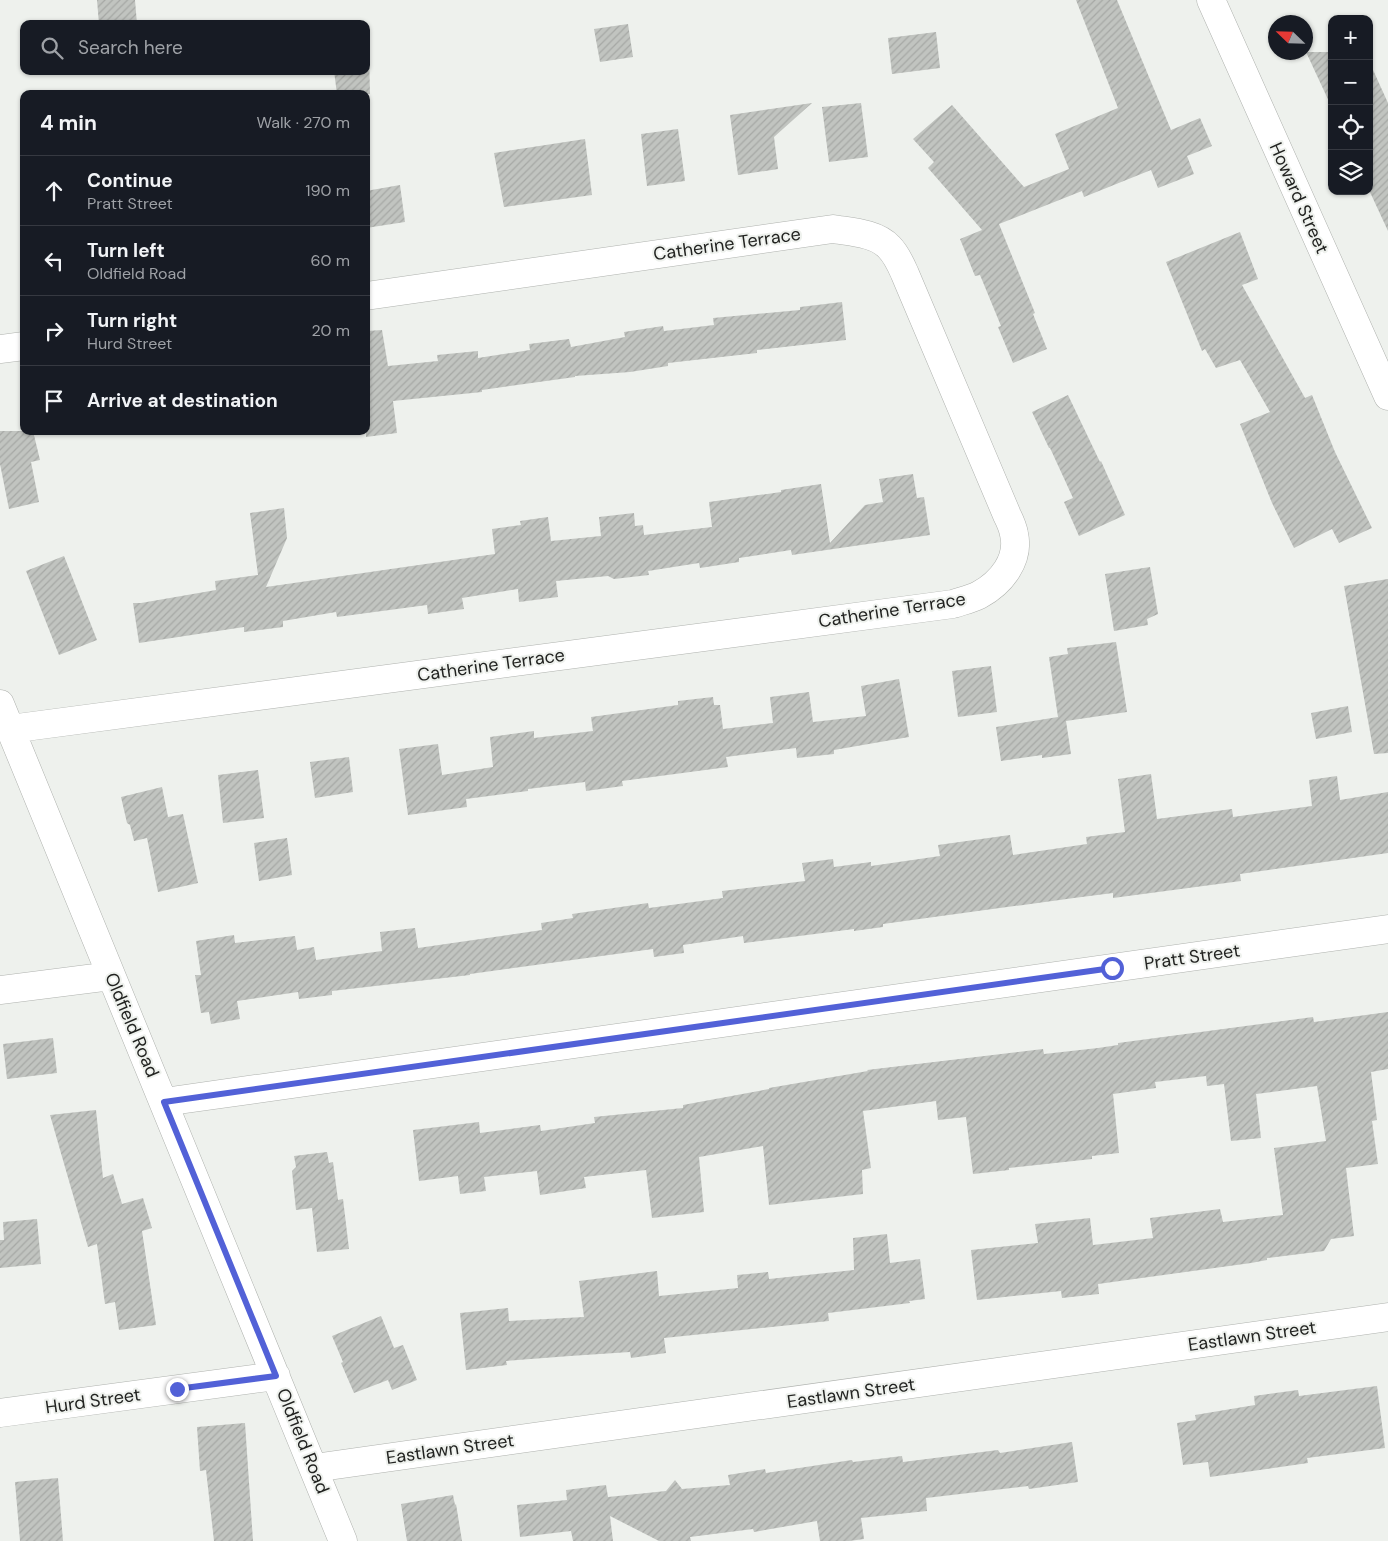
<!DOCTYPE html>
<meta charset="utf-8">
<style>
body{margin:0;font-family:"DM Sans",sans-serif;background:#242831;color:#f1f3f6}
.controls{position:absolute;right:15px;top:15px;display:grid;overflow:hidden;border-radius:10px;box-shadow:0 1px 4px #0004}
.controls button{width:45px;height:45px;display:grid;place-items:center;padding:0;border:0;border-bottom:1px solid #363941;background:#171b24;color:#f1f3f6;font:25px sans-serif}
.compass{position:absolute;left:1268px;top:15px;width:45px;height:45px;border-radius:50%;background:#171b24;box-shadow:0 1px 4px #0004;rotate:293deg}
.stop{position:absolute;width:15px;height:15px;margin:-11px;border:4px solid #5261d7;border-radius:50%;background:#fff}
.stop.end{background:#5261d7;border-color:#fff;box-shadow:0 1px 5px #0008}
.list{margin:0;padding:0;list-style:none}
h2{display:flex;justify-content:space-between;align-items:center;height:65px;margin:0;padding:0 20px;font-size:21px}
h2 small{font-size:16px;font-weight:400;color:#9ea1a6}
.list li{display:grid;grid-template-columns:32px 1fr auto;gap:15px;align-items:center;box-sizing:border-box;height:70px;padding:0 20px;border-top:1px solid #363941}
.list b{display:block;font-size:19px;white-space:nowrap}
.list p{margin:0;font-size:16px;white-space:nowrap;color:#9ea1a6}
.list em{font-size:16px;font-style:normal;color:#9ea1a6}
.icon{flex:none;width:28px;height:28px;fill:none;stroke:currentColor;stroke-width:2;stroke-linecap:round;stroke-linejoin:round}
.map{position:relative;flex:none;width:1388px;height:1541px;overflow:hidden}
.search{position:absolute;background:#171b24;box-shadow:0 1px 4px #0004;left:20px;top:20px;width:350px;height:55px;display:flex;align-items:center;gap:12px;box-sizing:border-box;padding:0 18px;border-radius:10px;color:#9ea1a6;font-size:19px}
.panel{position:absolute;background:#171b24;box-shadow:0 1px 4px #0004;left:20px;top:90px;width:350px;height:345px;border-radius:10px}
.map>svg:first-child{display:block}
.building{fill:url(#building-hatch)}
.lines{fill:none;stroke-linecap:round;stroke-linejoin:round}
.minor-casing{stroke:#afb2ae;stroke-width:29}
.minor{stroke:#fff;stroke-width:28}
.route{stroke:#5261d7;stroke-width:6}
.labels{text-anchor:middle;stroke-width:4;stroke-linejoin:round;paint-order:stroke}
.street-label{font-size:18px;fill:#222321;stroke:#eef1ed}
</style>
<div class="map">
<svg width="1388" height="1541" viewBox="0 0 1388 1541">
<defs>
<pattern id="building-hatch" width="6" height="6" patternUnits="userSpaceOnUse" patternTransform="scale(1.25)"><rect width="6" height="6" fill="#c1c4c0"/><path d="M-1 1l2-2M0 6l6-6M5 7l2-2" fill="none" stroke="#a6a8a5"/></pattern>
</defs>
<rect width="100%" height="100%" fill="#eef1ed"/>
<path class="building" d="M 97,0 L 135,0 L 137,24 L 99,24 Z
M 1076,0 L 1117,0 L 1171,130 L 1200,118 L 1212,146 L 1187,156 L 1194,174 L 1158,188 L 1151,170 L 1084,197 L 1082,191 L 999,224 L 1035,313 L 1033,314 L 1047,349 L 1013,363 L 998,327 L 1001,326 L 980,275 L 975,276 L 960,239 L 982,230 L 928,168 L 934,162 L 913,139 L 952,105 L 1024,187 L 1069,169 L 1055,134 L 1118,108 Z
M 628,24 L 633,57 L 600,62 L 594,29 Z
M 936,32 L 940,68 L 892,74 L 888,38 Z
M 369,48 L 370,94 L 337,94 L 334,71 L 366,71 L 366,49 Z
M 1306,52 L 1332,52 L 1332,108 Z
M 1369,61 L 1388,103 L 1388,231 L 1369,190 Z
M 812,103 L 774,137 L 778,169 L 738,175 L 730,115 Z
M 861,103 L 868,157 L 829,162 L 822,107 Z
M 678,129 L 685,181 L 647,186 L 641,134 Z
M 585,139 L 592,195 L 504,207 L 494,153 Z
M 400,185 L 405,222 L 366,228 L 366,191 Z
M 1240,232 L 1258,279 L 1242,285 L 1305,398 L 1312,395 L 1335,452 L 1372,528 L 1339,543 L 1332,529 L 1294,548 L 1272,503 L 1240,424 L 1270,412 L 1240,360 L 1216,368 L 1205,349 L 1202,351 L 1166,262 Z
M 842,302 L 846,340 L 757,350 L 757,353 L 668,363 L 668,366 L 630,372 L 575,376 L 575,377 L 482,390 L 482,392 L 393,401 L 397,433 L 366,437 L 366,331 L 382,330 L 388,366 L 438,361 L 437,355 L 478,351 L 478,358 L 530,350 L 529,344 L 569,339 L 571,347 L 625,337 L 624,332 L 663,326 L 664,331 L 714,325 L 713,318 L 800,310 L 800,307 Z
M 1068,395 L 1100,462 L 1101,461 L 1125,515 L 1079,536 L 1064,502 L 1073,498 L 1050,448 L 1049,448 L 1032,412 Z
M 0,431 L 33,431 L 40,460 L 31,462 L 39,502 L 9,509 L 0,464 Z
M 913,474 L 917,498 L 924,497 L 930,535 L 792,555 L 791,550 L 739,558 L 739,562 L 700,568 L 699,563 L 648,571 L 649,575 L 614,579 L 608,576 L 556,581 L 558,597 L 519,602 L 518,589 L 462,598 L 464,609 L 428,614 L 427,605 L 337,617 L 336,612 L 283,621 L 283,627 L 244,632 L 244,627 L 139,643 L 133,603 L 141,603 L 216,590 L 215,581 L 258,575 L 250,513 L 284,508 L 287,538 L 266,587 L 495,554 L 492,529 L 521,525 L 520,521 L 548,517 L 551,541 L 601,536 L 599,517 L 634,513 L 635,526 L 643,525 L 644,535 L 712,527 L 709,502 L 781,492 L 781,490 L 821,484 L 830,543 L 865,505 L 883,502 L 879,479 Z
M 64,556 L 97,640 L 59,655 L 26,571 Z
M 1150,567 L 1158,614 L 1147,619 L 1148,625 L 1114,631 L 1105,574 Z
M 1388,579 L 1388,753 L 1374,754 L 1344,586 Z
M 1116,642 L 1127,712 L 1066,721 L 1071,754 L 1042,758 L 1042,755 L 1001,761 L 996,727 L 1058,717 L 1049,657 L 1068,654 L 1067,648 Z
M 991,666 L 997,712 L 958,717 L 952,671 Z
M 899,679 L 909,737 L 834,750 L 834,754 L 797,758 L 796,748 L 726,757 L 728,767 L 622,781 L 623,786 L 586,791 L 585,782 L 528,789 L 528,791 L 466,799 L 467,807 L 408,815 L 399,749 L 438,744 L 442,775 L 493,767 L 490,737 L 534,731 L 534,738 L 593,731 L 591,717 L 678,705 L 678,701 L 713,697 L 714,705 L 720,705 L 723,729 L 773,723 L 770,697 L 809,692 L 813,722 L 866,716 L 861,686 Z
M 1348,706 L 1352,732 L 1316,739 L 1311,713 Z
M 349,757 L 353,792 L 315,798 L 310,762 Z
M 258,770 L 264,818 L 223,823 L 218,775 Z
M 1151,774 L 1157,819 L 1232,809 L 1233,817 L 1312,806 L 1309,780 L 1337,776 L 1340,800 L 1388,792 L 1388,853 L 1240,874 L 1241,881 L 1113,898 L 1113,893 L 1074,898 L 883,924 L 883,927 L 854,931 L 854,929 L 744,943 L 743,936 L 683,945 L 684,953 L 654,957 L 653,949 L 470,974 L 470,975 L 332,991 L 332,995 L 299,999 L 298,992 L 237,1001 L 240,1019 L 211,1024 L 209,1012 L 201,1013 L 195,975 L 201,975 L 196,941 L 234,935 L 235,943 L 295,936 L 297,950 L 314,947 L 316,960 L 382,951 L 380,932 L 415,928 L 418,948 L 542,930 L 541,923 L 573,918 L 572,914 L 648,903 L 649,908 L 723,898 L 722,891 L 805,881 L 802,863 L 833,859 L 834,867 L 871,862 L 871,866 L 940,856 L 938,845 L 1010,835 L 1013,855 L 1087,844 L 1086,837 L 1125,832 L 1118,779 Z
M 162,787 L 168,817 L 183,814 L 198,883 L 158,892 L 147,838 L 134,841 L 130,825 L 127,823 L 121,797 Z
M 287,838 L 292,875 L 259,881 L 254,843 Z
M 1388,1012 L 1388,1069 L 1371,1072 L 1377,1120 L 1372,1121 L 1378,1164 L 1346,1168 L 1354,1236 L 1331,1239 L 1324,1251 L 1267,1258 L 1267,1260 L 1251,1263 L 1098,1284 L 1099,1294 L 1062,1298 L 1061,1291 L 977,1300 L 971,1250 L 1038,1243 L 1035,1224 L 1090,1218 L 1093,1245 L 1153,1238 L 1150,1218 L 1220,1209 L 1223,1222 L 1283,1215 L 1274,1148 L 1326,1141 L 1317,1086 L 1256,1094 L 1261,1138 L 1231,1141 L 1224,1084 L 1207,1086 L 1206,1076 L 1155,1082 L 1156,1088 L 1113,1094 L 1119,1153 L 1092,1156 L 1092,1159 L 1009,1168 L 1009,1170 L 973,1174 L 966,1117 L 938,1120 L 936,1101 L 863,1111 L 871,1168 L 862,1170 L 863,1194 L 769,1205 L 763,1146 L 699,1157 L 704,1212 L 652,1218 L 646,1170 L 584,1177 L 586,1188 L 540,1195 L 537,1171 L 484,1177 L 486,1191 L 460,1194 L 458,1176 L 419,1181 L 413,1130 L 479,1122 L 480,1133 L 540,1125 L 541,1131 L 595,1123 L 594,1117 L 683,1108 L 683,1105 L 769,1089 L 769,1088 L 868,1071 L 867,1070 L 1043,1049 L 1044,1054 L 1098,1048 L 1118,1045 L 1118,1043 L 1313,1017 L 1314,1022 Z
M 53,1038 L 57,1073 L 7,1079 L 3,1044 Z
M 96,1110 L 103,1178 L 113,1174 L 122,1204 L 143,1198 L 152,1228 L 142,1231 L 156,1325 L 119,1330 L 115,1302 L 105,1304 L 97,1244 L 88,1247 L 50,1115 Z
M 327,1152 L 329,1163 L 333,1162 L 338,1200 L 343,1199 L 349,1249 L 317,1252 L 312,1208 L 296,1210 L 292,1171 L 296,1167 L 294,1156 Z
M 37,1219 L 41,1264 L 0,1268 L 0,1240 L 4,1240 L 3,1222 Z
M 887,1234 L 890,1263 L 920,1259 L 925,1299 L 909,1301 L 910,1303 L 828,1313 L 829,1321 L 664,1338 L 666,1353 L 631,1358 L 630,1352 L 570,1356 L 506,1361 L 507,1365 L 466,1370 L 460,1313 L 508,1308 L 509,1321 L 584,1317 L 579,1281 L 657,1271 L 659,1296 L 738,1288 L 737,1275 L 768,1272 L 769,1279 L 854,1270 L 853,1238 Z
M 381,1316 L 394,1348 L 403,1345 L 417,1380 L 392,1390 L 388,1380 L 354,1393 L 341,1363 L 343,1362 L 332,1336 Z
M 1377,1386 L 1385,1448 L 1307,1458 L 1308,1463 L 1210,1477 L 1208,1462 L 1183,1465 L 1177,1423 L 1196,1420 L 1195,1415 L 1255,1405 L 1254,1396 L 1298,1390 L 1299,1396 Z
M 245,1423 L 253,1541 L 214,1541 L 206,1470 L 200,1471 L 197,1427 Z
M 1072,1442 L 1078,1482 L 1029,1489 L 1028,1486 L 926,1498 L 927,1511 L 861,1518 L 864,1539 L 849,1541 L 820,1541 L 817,1521 L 754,1532 L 753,1529 L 690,1537 L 691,1541 L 659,1541 L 610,1516 L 613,1541 L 573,1541 L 571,1531 L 520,1537 L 517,1505 L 567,1500 L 566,1490 L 606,1485 L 608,1497 L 666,1491 L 675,1480 L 682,1489 L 730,1485 L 728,1475 L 765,1469 L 766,1473 L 852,1460 L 853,1462 L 902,1456 L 903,1462 L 998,1450 L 1000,1453 Z
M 58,1478 L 63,1541 L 20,1541 L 15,1482 Z
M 453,1495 L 455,1505 L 456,1504 L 462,1541 L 407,1541 L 401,1504 Z"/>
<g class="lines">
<g class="minor-casing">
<path id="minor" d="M 1211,0 L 1388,396
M 0,349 L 24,346
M 0,704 L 343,1541
M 10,729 L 953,604 C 962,601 971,599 979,595 C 1001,583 1020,560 1014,534 C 1013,528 1010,521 1007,515 L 905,274 C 901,265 897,255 889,247 C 876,233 851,232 833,229 L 366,296
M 0,990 L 111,976
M 164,1102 L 1388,929
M 0,1413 L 276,1376
M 314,1468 L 1388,1317"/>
</g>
<use href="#minor" class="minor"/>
</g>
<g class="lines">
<path class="route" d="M 177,1389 L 276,1376 L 164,1102 L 1112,968"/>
</g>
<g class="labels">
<g class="street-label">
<text transform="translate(1299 198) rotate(66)" y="6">Howard Street</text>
<text transform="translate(727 244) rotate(-8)" y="6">Catherine Terrace</text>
<text transform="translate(892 610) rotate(-9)" y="6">Catherine Terrace</text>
<text transform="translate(491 665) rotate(-8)" y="6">Catherine Terrace</text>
<text transform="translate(1192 957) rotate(-8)" y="6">Pratt Street</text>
<text transform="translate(132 1025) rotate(67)" y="6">Oldfield Road</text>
<text transform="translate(1252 1336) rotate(-8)" y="6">Eastlawn Street</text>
<text transform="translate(851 1393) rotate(-8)" y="6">Eastlawn Street</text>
<text transform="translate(93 1401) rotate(-8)" y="6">Hurd Street</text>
<text transform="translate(303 1441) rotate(68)" y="6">Oldfield Road</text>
<text transform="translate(450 1449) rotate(-8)" y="6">Eastlawn Street</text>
</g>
</g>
</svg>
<div class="controls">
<button>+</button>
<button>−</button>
<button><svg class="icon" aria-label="locate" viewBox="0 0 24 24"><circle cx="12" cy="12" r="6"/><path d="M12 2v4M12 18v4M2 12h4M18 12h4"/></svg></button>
<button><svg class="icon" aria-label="layers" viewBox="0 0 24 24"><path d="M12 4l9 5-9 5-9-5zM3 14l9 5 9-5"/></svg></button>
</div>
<svg class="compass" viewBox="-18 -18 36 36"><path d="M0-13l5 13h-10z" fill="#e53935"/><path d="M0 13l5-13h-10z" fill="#9ea1a6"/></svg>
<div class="stop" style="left:1112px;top:968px"></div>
<div class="stop end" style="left:177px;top:1389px"></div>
<div class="search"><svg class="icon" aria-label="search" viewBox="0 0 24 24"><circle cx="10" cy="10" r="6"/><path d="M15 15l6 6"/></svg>Search here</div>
<section class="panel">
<h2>4 min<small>Walk · 270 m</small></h2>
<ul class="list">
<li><svg class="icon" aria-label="ahead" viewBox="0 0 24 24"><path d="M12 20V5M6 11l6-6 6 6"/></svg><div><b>Continue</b><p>Pratt Street</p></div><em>190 m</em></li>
<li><svg class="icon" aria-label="left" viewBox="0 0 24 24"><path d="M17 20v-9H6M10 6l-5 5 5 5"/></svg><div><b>Turn left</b><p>Oldfield Road</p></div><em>60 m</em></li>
<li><svg class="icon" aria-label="right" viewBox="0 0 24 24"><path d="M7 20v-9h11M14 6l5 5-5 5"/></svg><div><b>Turn right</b><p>Hurd Street</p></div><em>20 m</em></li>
<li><svg class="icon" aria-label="arrive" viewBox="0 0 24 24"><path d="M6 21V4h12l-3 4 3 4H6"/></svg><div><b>Arrive at destination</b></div></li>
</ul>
</section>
</div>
